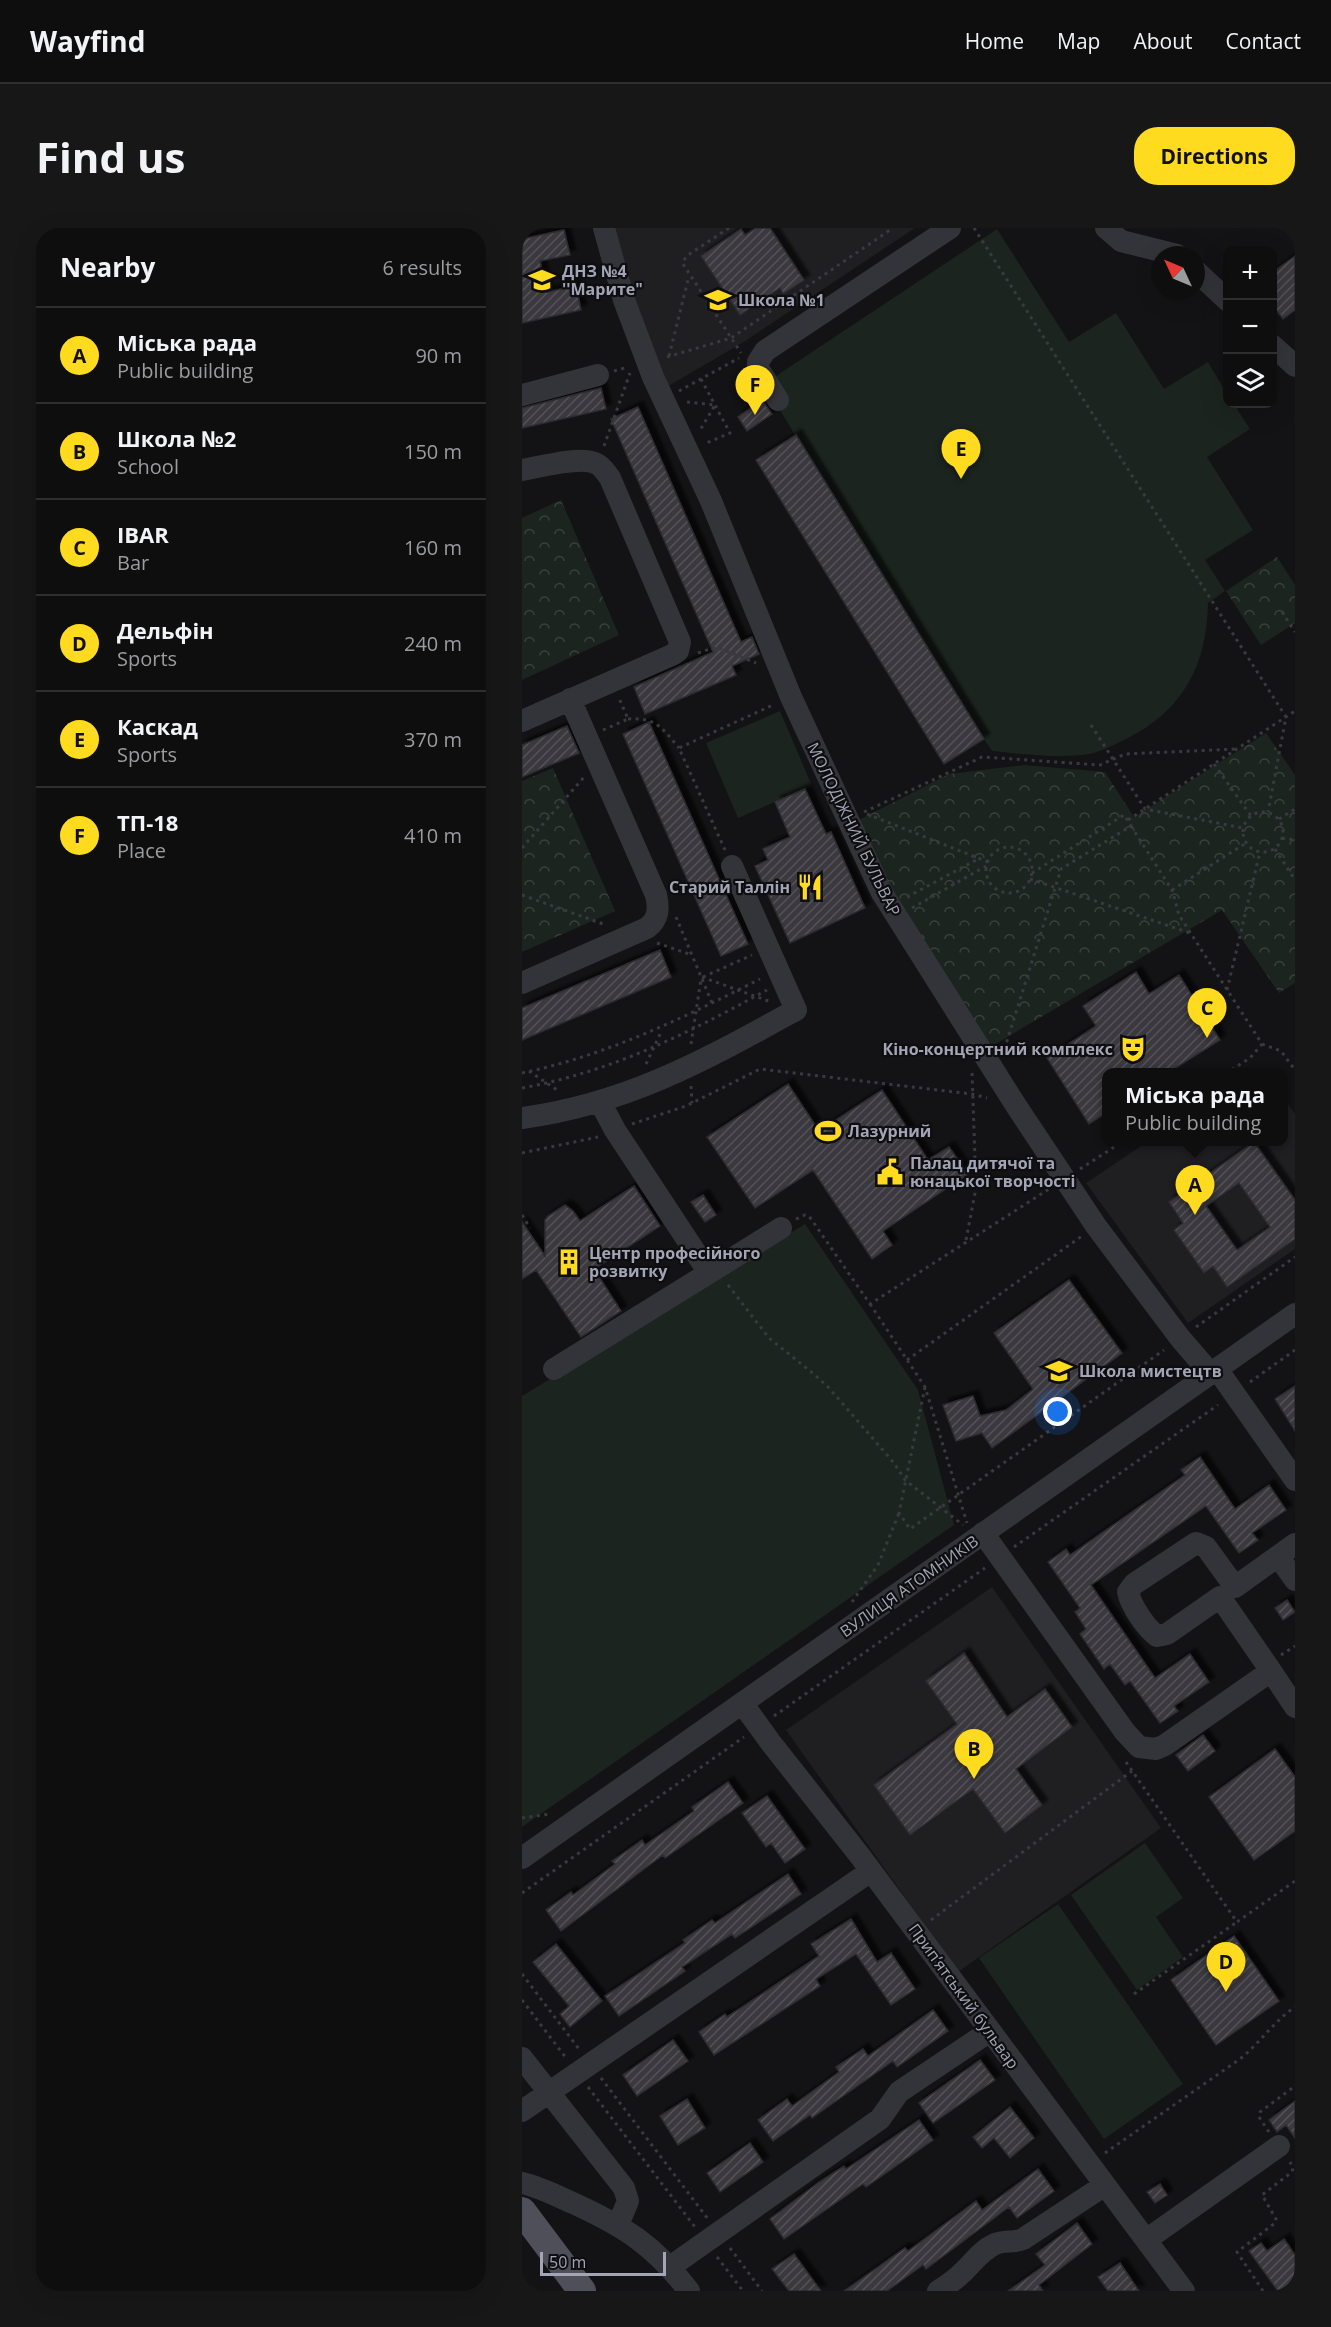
<!DOCTYPE html>
<meta charset="utf-8">
<style>
body{margin:0;font-family:"Open Sans",sans-serif;background:#171718;color:#f1f3f6}
.controls{position:absolute;right:18px;top:18px;display:grid;overflow:hidden;border-radius:12px;box-shadow:0 6px 24px #0002}
.controls button{width:54px;height:54px;display:grid;place-items:center;padding:0;border:0;border-bottom:2px solid #2e2e2f;background:#0e0e0f;color:#f1f3f6;font:30px sans-serif}
.compass{position:absolute;left:629px;top:18px;width:54px;height:54px;border-radius:50%;background:#0e0e0f;box-shadow:0 6px 24px #0002;rotate:314deg}
.scale{position:absolute;left:18px;bottom:15px;width:126px;box-sizing:border-box;padding-left:6px;border:3px solid #a3a5b6;border-top:0;font-size:16px;line-height:21px;white-space:nowrap;color:#a3a5b6;-webkit-text-stroke:4px #0e0d0f;paint-order:stroke}
.you{position:absolute;left:536px;top:1184px;width:21px;height:21px;margin:-15px;border:4px solid #fff;border-radius:50%;background:#1a73e8;box-shadow:0 0 0 9px #1a73e833}
.badge{display:grid;place-items:center;width:39px;height:39px;border-radius:50%;background:#ffdb20;color:#111;font-size:20px;font-weight:700}
.pin{position:absolute;translate:-50% -50px;filter:drop-shadow(0 2px 3px #0008)}
.pin::after{content:'';position:absolute;top:32px;width:21px;height:18px;background:inherit;clip-path:polygon(0 0,100% 0,50% 100%)}
.popup{position:absolute;left:580px;top:840px;width:186px;height:78px;box-sizing:border-box;display:grid;place-content:center;border-radius:12px;background:#0e0e0f;filter:drop-shadow(0 2px 4px #0005);font-size:20px;white-space:nowrap;color:#9b9c9e}
.popup b{font-size:22px;color:#f1f3f6}
.popup::after{content:'';position:absolute;left:50%;top:100%;margin-left:-12px;border:12px solid transparent;border-top-color:#0e0e0f}
.list{margin:0;padding:0;list-style:none}
h2{display:flex;justify-content:space-between;align-items:center;height:78px;margin:0;padding:0 24px;font-size:26px}
h2 small{font-size:20px;font-weight:400;color:#9b9c9e}
.list li{display:grid;grid-template-columns:39px 1fr auto;gap:18px;align-items:center;box-sizing:border-box;height:96px;padding:0 24px;border-top:2px solid #2e2e2f}
.list b{display:block;font-size:22px;white-space:nowrap}
.list p{margin:0;font-size:20px;white-space:nowrap;color:#9b9c9e}
.list em{font-size:20px;font-style:normal;color:#9b9c9e}
.icon{flex:none;width:33px;height:33px;fill:none;stroke:currentColor;stroke-width:2;stroke-linecap:round;stroke-linejoin:round}
.map{position:relative;flex:none;width:773px;height:2063px;overflow:hidden;border-radius:24px}
header{display:flex;align-items:center;gap:36px;box-sizing:border-box;height:84px;padding:0 30px;background:#0e0e0f;border-bottom:2px solid #2e2e2f}
header strong{font-size:28px}
nav{display:flex;gap:33px;margin-inline-start:auto;font-size:21px}
.intro{display:flex;align-items:center;justify-content:space-between;box-sizing:border-box;height:144px;padding:0 36px}
h1{margin:0;font-size:42px}
.button{padding:15px 27px;border-radius:24px;background:#ffdb20;color:#111;font-size:21px;font-weight:700}
main{display:flex;gap:36px;padding:0 36px}
aside{flex:1;background:#0e0e0f;border-radius:24px;box-shadow:0 6px 24px #0002}
.map>svg:first-child{display:block}
.built{fill:#1f1e21}
.grass{fill:#1c241f}
.forest{fill:url(#forest-crowns)}
.building{fill:url(#building-hatch);stroke:#2d2c31;stroke-width:1.5;fill-rule:evenodd;filter:url(#shadow)}
.lines{fill:none;stroke-linecap:round;stroke-linejoin:round}
.path{stroke:#393a41;stroke-width:3;stroke-dasharray:3 4.5;stroke-linecap:butt}
.minor{stroke:#33333a;stroke-width:22}
.major{stroke:#4f4f59;stroke-width:28}
.labels{text-anchor:middle;stroke-width:4.5;stroke-linejoin:round;paint-order:stroke}
.poi-label{font-size:16px;font-weight:bold;fill:#a3a5b6;stroke:#0e0d0f;text-anchor:start}
.street-label{font-size:16px;fill:#a3a5b6;stroke:#0e0d0f}
</style>
<header>
<strong>Wayfind</strong>
<nav><a>Home</a><a>Map</a><a>About</a><a>Contact</a></nav>
</header>
<div class="intro"><h1>Find us</h1><a class="button">Directions</a></div>
<main>
<aside>
<h2>Nearby<small>6 results</small></h2>
<ul class="list">
<li><span class="badge">A</span><div><b>Міська рада</b><p>Public building</p></div><em>90 m</em></li>
<li><span class="badge">B</span><div><b>Школа №2</b><p>School</p></div><em>150 m</em></li>
<li><span class="badge">C</span><div><b>IBAR</b><p>Bar</p></div><em>160 m</em></li>
<li><span class="badge">D</span><div><b>Дельфін</b><p>Sports</p></div><em>240 m</em></li>
<li><span class="badge">E</span><div><b>Каскад</b><p>Sports</p></div><em>370 m</em></li>
<li><span class="badge">F</span><div><b>ТП-18</b><p>Place</p></div><em>410 m</em></li>
</ul>
</aside>
<div class="map">
<svg width="773" height="2063" viewBox="0 0 773 2063">
<defs>
<pattern id="forest-crowns" width="20" height="18" patternUnits="userSpaceOnUse" patternTransform="scale(1.5)"><rect width="20" height="18" fill="#1c241f"/><path d="M2 6a3 3 0 1 1 6 0M12 15a3 3 0 1 1 6 0" fill="none" stroke="#3a413d"/></pattern>
<pattern id="building-hatch" width="6" height="6" patternUnits="userSpaceOnUse" patternTransform="scale(1.5)"><rect width="6" height="6" fill="#3a393f"/><path d="M-1 1l2-2M0 6l6-6M5 7l2-2" fill="none" stroke="#535358"/></pattern>
<filter id="shadow"><feDropShadow dx="5.5" dy="-5.5" stdDeviation="1.5" flood-color="#0009"/></filter>
</defs>
<rect width="100%" height="100%" fill="#131214"/>
<path class="built" d="M 86,0 L 393,0 L 220,115 L 143,160 Z
M 762,870 L 773,886 L 773,1021 L 666,1095 L 564,955 L 625,914 L 762,914 Z
M 470,1359 L 639,1600 L 436,1744 L 264,1502 Z"/>
<path class="grass" d="M 475,1 L 547,114 L 594,85 L 642,161 L 686,134 L 705,166 L 706,176 L 712,176 L 728,201 L 685,229 L 731,302 L 683,332 L 703,363 L 686,375 C 685,437 661,483 604,511 C 590,518 577,525 561,527 C 531,530 500,526 470,523 L 462,511 L 422,536 L 234,232 L 273,207 L 242,156 Z
M 258,483 L 290,558 L 216,590 L 184,515 Z
M 283,996 L 396,1162 L 432,1297 L 0,1599 L 0,1168 Z
M 623,1615 L 661,1670 L 634,1689 L 661,1729 L 615,1762 L 549,1667 Z
M 536,1676 L 661,1856 L 582,1911 L 457,1730 Z"/>
<path class="forest" d="M 39,272 L 97,407 L 0,452 L 0,290 Z
M 755,329 L 773,357 L 773,395 L 739,417 L 704,363 Z
M 744,505 L 773,547 L 773,755 L 757,765 L 700,682 L 465,821 L 329,596 L 427,546 L 502,537 L 583,544 L 612,589 Z
M 31,540 L 93,683 L 0,724 L 0,553 Z"/>
<path class="building" d="M 234,0 L 248,0 L 282,52 L 261,66 L 258,60 L 218,87 L 179,28 L 219,1 L 223,7 Z
M 42,2 L 48,27 L 18,33 L 25,64 L 54,58 L 59,82 L 0,95 L 0,11 Z
M 773,28 L 773,82 L 761,91 L 750,77 L 750,45 Z
M 79,160 L 84,181 L 0,200 L 0,180 Z
M 240,172 L 250,186 L 225,203 L 216,189 Z
M 116,179 L 219,414 L 230,409 L 237,426 L 210,438 L 214,447 L 123,486 L 112,459 L 191,424 L 89,191 Z
M 274,207 L 462,511 L 422,536 L 234,232 Z
M 127,494 L 226,716 L 199,728 L 101,506 Z
M 45,498 L 57,525 L 0,549 L 0,517 Z
M 283,561 L 304,606 L 309,604 L 343,680 L 268,715 L 233,638 L 246,632 L 241,621 L 268,609 L 253,574 Z
M 138,722 L 149,749 L 0,812 L 0,780 Z
M 614,744 L 627,766 L 657,747 L 698,812 L 647,844 L 585,844 L 585,884 L 567,896 L 525,830 L 574,798 L 561,778 Z
M 266,856 L 297,903 L 360,862 L 406,932 L 427,919 L 446,946 L 361,1003 L 370,1017 L 350,1031 L 291,942 L 233,980 L 185,909 Z
M 732,914 L 773,972 L 773,1011 L 705,1059 L 691,1038 L 682,1045 L 652,1002 L 661,995 L 647,974 ZM 717,955 L 748,999 L 715,1022 L 684,978 Z
M 112,958 L 138,998 L 72,1041 L 99,1083 L 59,1109 L 14,1042 L 0,1051 L 0,994 L 23,1028 L 23,992 L 26,988 L 43,977 L 51,983 L 58,993 Z
M 181,967 L 194,987 L 183,994 L 169,974 Z
M 547,1052 L 600,1125 L 470,1220 L 460,1205 L 434,1213 L 421,1177 L 451,1168 L 458,1188 L 484,1182 L 511,1161 L 472,1105 Z
M 773,1158 L 773,1203 L 753,1171 Z
M 678,1229 L 713,1281 L 747,1257 L 764,1282 L 730,1305 L 736,1312 L 717,1325 L 684,1278 L 569,1357 L 633,1450 L 668,1426 L 687,1454 L 652,1478 L 656,1483 L 638,1495 L 608,1453 L 603,1457 L 588,1436 L 582,1441 L 558,1406 L 564,1401 L 553,1384 L 558,1380 L 526,1334 L 544,1321 L 548,1327 L 663,1247 L 659,1242 Z
M 765,1372 L 773,1384 L 761,1392 L 753,1380 Z
M 442,1425 L 485,1489 L 523,1461 L 550,1499 L 494,1541 L 520,1577 L 483,1605 L 451,1561 L 388,1607 L 352,1557 L 435,1496 L 404,1453 Z
M 681,1507 L 693,1523 L 666,1543 L 654,1527 Z
M 753,1521 L 773,1549 L 773,1603 L 732,1632 L 687,1569 Z
M 206,1554 L 221,1575 L 143,1630 L 141,1627 L 39,1703 L 24,1682 L 49,1664 L 51,1667 L 93,1636 L 90,1633 L 120,1612 L 123,1617 L 172,1583 L 170,1579 Z
M 245,1568 L 283,1621 L 263,1635 L 249,1615 L 244,1619 L 220,1585 Z
M 266,1646 L 279,1666 L 213,1710 L 210,1706 L 160,1739 L 163,1743 L 97,1788 L 83,1768 L 163,1715 L 161,1712 L 190,1692 L 193,1695 Z
M 329,1691 L 355,1734 L 369,1725 L 393,1761 L 369,1777 L 334,1726 L 294,1751 L 298,1758 L 192,1827 L 177,1804 L 203,1786 L 205,1789 L 297,1728 L 289,1716 Z
M 712,1708 L 757,1773 L 694,1817 L 649,1752 Z
M 34,1716 L 80,1773 L 48,1799 L 38,1786 L 47,1778 L 11,1734 Z
M 411,1782 L 426,1803 L 375,1839 L 371,1833 L 290,1890 L 288,1887 L 251,1913 L 236,1892 L 265,1871 L 270,1878 L 317,1844 L 314,1839 L 341,1821 L 346,1828 Z
M 151,1812 L 166,1833 L 115,1868 L 101,1847 Z
M 458,1832 L 473,1852 L 411,1895 L 397,1875 Z
M 165,1871 L 183,1900 L 156,1917 L 138,1888 Z
M 773,1873 L 773,1910 L 764,1897 L 755,1904 L 747,1892 Z
M 488,1879 L 512,1910 L 488,1930 L 472,1910 L 460,1920 L 451,1909 Z
M 397,1892 L 411,1912 L 344,1959 L 341,1956 L 262,2011 L 248,1991 L 297,1954 L 322,1938 L 324,1941 Z
M 228,1915 L 241,1934 L 198,1964 L 185,1945 Z
M 516,1941 L 532,1963 L 495,1990 L 487,1979 L 404,2041 L 401,2037 L 365,2063 L 322,2063 L 383,2020 L 386,2023 L 454,1973 L 460,1982 Z
M 638,1956 L 645,1967 L 633,1975 L 625,1964 Z
M 555,1995 L 570,2016 L 517,2057 L 521,2063 L 486,2063 L 523,2037 L 514,2026 Z
M 762,2011 L 773,2027 L 773,2063 L 756,2063 L 727,2023 L 739,2015 L 745,2023 Z
M 272,2026 L 299,2063 L 267,2063 L 250,2041 Z
M 598,2035 L 617,2063 L 586,2063 L 576,2049 Z"/>
<g class="lines">
<path class="path" d="M 207,0 L 166,27 L 161,33 L 161,36 L 219,125
M 452,0 L 764,489 L 746,584
M 147,128 L 167,48
M 145,129 L 209,110 L 371,0
M 92,143 L 106,139
M 179,151 L 208,205 L 182,216
M 157,163 L 217,130
M 165,174 L 193,177 L 177,204
M 82,218 L 108,145
M 760,384 L 773,404
M 176,425 L 194,419 L 234,435
M 106,491 C 134,489 140,500 157,520
M 569,497 L 623,581 L 721,600
M 81,502 L 106,491 L 97,470
M 692,536 L 729,588
M721 604a20 20 0 1 1 40 0a20 20 0 1 1-40 0Z
M 342,584 L 460,529 L 578,537 L 603,526 L 715,521
M 345,586 L 466,634
M 757,591 L 773,581
M 606,592 L 773,483
M 609,598 L 650,662 L 657,687 L 740,816 L 728,830 L 706,844
M 760,610 L 773,612
M464 642a23 23 0 1 1 46 0a23 23 0 1 1-46 0Z
M 0,620 L 63,548
M 753,621 L 773,652
M 203,622 L 157,520 L 253,476
M 508,651 L 668,705
M 650,662 L 724,615
M 0,667 L 84,697
M 385,669 L 458,630
M 390,680 L 464,638
M 154,689 L 190,775
M 135,715 L 170,727
M 180,749 L 249,774
M 181,749 L 230,727
M 705,762 L 738,624
M 169,816 L 179,751
M 740,816 L 759,823 L 773,842
M 480,820 L 485,813 L 539,641 L 609,598 L 602,587 L 510,645
M 124,836 L 140,802
M 7,843 L 38,864
M 0,845 C 86,827 161,790 238,751
M 169,858 L 170,875
M 0,860 C 92,843 164,806 245,762
M 110,896 L 164,878 L 238,841 L 450,866 L 465,870
M 0,925 L 76,909
M 558,941 L 600,914
M 0,987 L 8,1000
M 274,991 L 283,987 L 287,988 L 348,1076 L 527,961
M 444,1012 L 454,960 L 450,843
M 206,1057 L 247,1110 L 293,1147 L 307,1160 L 372,1235 L 383,1252 L 441,1297
M 348,1076 L 403,1159 L 445,1295
M 674,1099 L 773,1029
M 385,1132 L 560,1008
M 728,1154 L 773,1122
M 403,1159 L 377,1285 L 388,1301 L 642,1122
M 492,1319 L 696,1177
M 330,1374 L 356,1337 L 377,1285
M 759,1427 L 773,1418
M 252,1488 L 463,1340
M 604,1534 L 715,1694 L 773,1653
M 0,1590 L 28,1586
M 0,1665 L 222,1509
M 409,1692 L 610,1543
M 0,1746 L 57,1821
M 612,1766 L 715,1694
M 0,1772 L 44,1830
M 79,1850 L 186,1991
M 66,1859 L 173,1999
M 747,1904 L 737,1889 L 738,1884 L 773,1858
M 583,1925 L 718,1831 C 738,1815 752,1793 773,1779
M 208,2020 L 240,2063
M 195,2029 L 221,2063
M 741,2063 L 715,2024 L 753,1995 L 754,1991 L 740,1967 L 770,1944 L 771,1940 L 768,1934"/>
<path class="minor" d="M 82,0 L 102,72 L 131,149 L 189,273 L 269,469 L 360,665 L 493,876 L 574,998 L 658,1110 L 689,1146
M 584,0 L 599,13 L 655,27
M 674,43 L 706,73
M 750,117 L 773,138
M 0,167 L 76,147
M 256,172 L 236,140 L 236,134 L 243,123 L 428,0
M 0,242 C 18,239 60,227 75,236 C 81,239 84,245 88,250 L 158,414 L 156,423 L 150,427 L 0,493
M 0,755 L 125,700 C 137,691 137,680 134,667 L 48,471
M 0,890 C 105,876 183,832 274,782 L 210,638
M 187,1045 L 259,1000
M 32,1141 L 187,1045 L 93,902 L 78,874
M 695,1141 L 773,1252
M 461,1305 L 603,1504 L 617,1519 L 634,1521 L 643,1517 L 749,1443 L 773,1479
M 756,1328 L 773,1352
M 749,1443 L 698,1369 L 645,1406 L 635,1408 C 624,1400 609,1378 606,1364 L 612,1356 L 674,1315 L 684,1319 L 713,1359 L 773,1316
M 220,1475 L 249,1515 L 338,1628 L 662,2063
M 0,1630 L 773,1086
M 0,1830 L 102,1960 L 106,1973 L 96,1997
M 0,1883 L 349,1643
M 0,1955 C 18,1959 35,1968 51,1975 C 103,1999 132,2017 167,2063
M 624,2012 L 757,1918
M 148,2039 L 358,1891 L 377,1864 L 468,1803
M 416,2063 C 424,2058 433,2052 440,2045 C 451,2035 458,2023 473,2016 C 482,2012 492,2015 501,2011 L 583,1957"/>
<path class="major" d="M 0,1983 L 60,2063"/>
</g>
<defs>
<g id="school-bare" transform="scale(2.07)"><path d="M0-5L7-2L0 1L-7-2ZM-4 1L0 2.5L4 1V4Q0 6-4 4Z" fill="#ffdb20" stroke="#0e0d0f" stroke-width="2.5" paint-order="stroke"/></g>
<g id="restaurant-bare" transform="scale(2.07)"><path d="M-5-6h1v4h1v-4h1v4h1v-4h1v5L-1.5 .5V6h-2V.5L-5-1ZM5-6V6H3V1.5H1.5Q1.5-4 5-6Z" fill="#ffdb20" stroke="#0e0d0f" stroke-width="2.5" paint-order="stroke"/></g>
<g id="theatre-bare" transform="scale(2.07)"><path d="M-5-5.5Q0-4 5-5.5V0Q5 5 0 6Q-5 5-5 0ZM-3.3-2.5H-1v1.5H-3.3ZM1-2.5H3.3v1.5H1ZM-2.8 1Q0 5.5 2.8 1Z" fill="#ffdb20" stroke="#0e0d0f" stroke-width="2.5" paint-order="stroke"/></g>
<g id="stadium-bare" transform="scale(2.07)"><path d="M0-5a6.5 5 0 1 0 0 10a6.5 5 0 1 0 0-10ZM-3.5-1.8h7v3.6h-7Z" fill="#ffdb20" stroke="#0e0d0f" stroke-width="2.5" paint-order="stroke"/></g>
<g id="civic-bare" transform="scale(2.07)"><path d="M-.6-6.5H3V-4.5H.6V-3L4-1V1h2V6H-6V1h2V-1L-.6-3ZM-1.2 2.5V6h2.4V2.5Z" fill="#ffdb20" stroke="#0e0d0f" stroke-width="2.5" paint-order="stroke"/></g>
<g id="building-bare" transform="scale(2.07)"><path d="M-4-6H4V6H1V3H-1V6H-4ZM-2.5-4.3h1.7v1.8h-1.7ZM.8-4.3h1.7v1.8H.8ZM-2.5-1h1.7V.8h-1.7ZM.8-1h1.7V.8H.8Z" fill="#ffdb20" stroke="#0e0d0f" stroke-width="2.5" paint-order="stroke"/></g>
<g id="university-bare" transform="scale(2.07)"><path d="M0-5L7-2L0 1L-7-2ZM-4 1L0 2.5L4 1V4Q0 6-4 4Z" fill="#ffdb20" stroke="#0e0d0f" stroke-width="2.5" paint-order="stroke"/></g>
</defs>
<g fill-rule="evenodd">
<use href="#school-bare" x="20" y="52"/>
<use href="#school-bare" x="196" y="72"/>
<use href="#restaurant-bare" x="288" y="659"/>
<use href="#theatre-bare" x="611" y="821"/>
<use href="#stadium-bare" x="306" y="903"/>
<use href="#civic-bare" x="368" y="944"/>
<use href="#building-bare" x="47" y="1034"/>
<use href="#university-bare" x="537" y="1143"/>
</g>
<g class="labels">
<g class="poi-label">
<text x="40" y="49">ДНЗ №4<tspan x="40" dy="18">''Марите"</tspan></text>
<text x="216" y="78">Школа №1</text>
<text x="268" y="665" text-anchor="end">Старий Таллін</text>
<text x="591" y="827" text-anchor="end">Кіно-концертний комплекс</text>
<text x="326" y="909">Лазурний</text>
<text x="388" y="941">Палац дитячої та<tspan x="388" dy="18">юнацької творчості</tspan></text>
<text x="67" y="1031">Центр професійного<tspan x="67" dy="18">розвитку</tspan></text>
<text x="557" y="1149">Школа мистецтв</text>
</g>
<g class="street-label">
<text transform="translate(332 601) rotate(64)" y="6">МОЛОДІЖНИЙ БУЛЬВАР</text>
<text transform="translate(387 1358) rotate(-35)" y="6">ВУЛИЦЯ АТОМНИКІВ</text>
<text transform="translate(442 1768) rotate(54)" y="6">Припʼятський бульвар</text>
</g>
</g>
</svg>
<div class="controls">
<button>+</button>
<button>−</button>
<button><svg class="icon" aria-label="layers" viewBox="0 0 24 24"><path d="M12 4l9 5-9 5-9-5zM3 14l9 5 9-5"/></svg></button>
</div>
<svg class="compass" viewBox="-18 -18 36 36"><path d="M0-13l5 13h-10z" fill="#e53935"/><path d="M0 13l5-13h-10z" fill="#9b9c9e"/></svg>
<div class="scale">50 m</div>
<div class="you"></div>
<div class="pin badge" style="left:673px;top:987px">A</div>
<div class="popup"><b>Міська рада</b>Public building</div>
<div class="pin badge" style="left:452px;top:1551px">B</div>
<div class="pin badge" style="left:685px;top:810px">C</div>
<div class="pin badge" style="left:704px;top:1764px">D</div>
<div class="pin badge" style="left:439px;top:251px">E</div>
<div class="pin badge" style="left:233px;top:187px">F</div>
</div>
</main>
